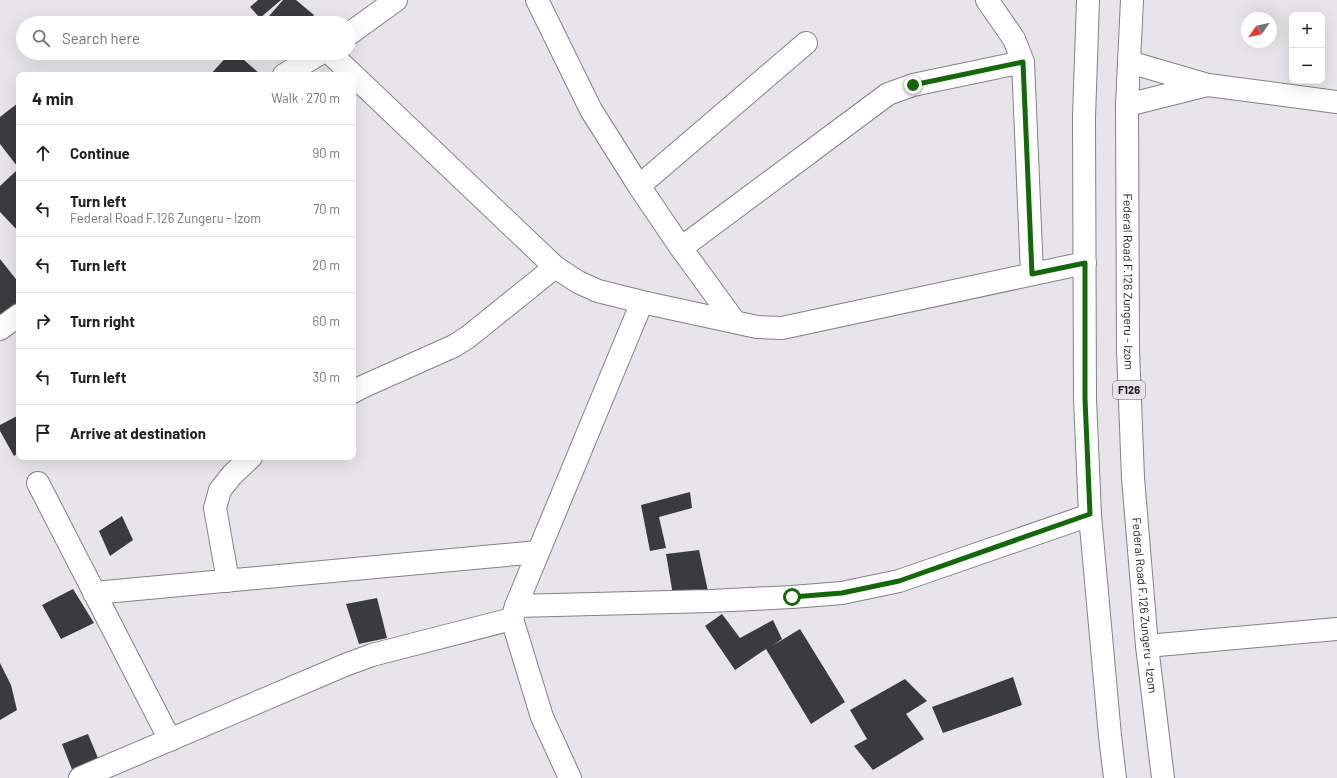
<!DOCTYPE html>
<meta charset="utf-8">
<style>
body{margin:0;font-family:Barlow,sans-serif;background:#f2f2f2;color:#202124}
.controls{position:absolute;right:12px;top:12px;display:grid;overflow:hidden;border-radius:8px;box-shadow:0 4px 16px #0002}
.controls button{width:36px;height:36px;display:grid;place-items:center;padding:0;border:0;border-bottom:1px solid #e0e0e0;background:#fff;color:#202124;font:20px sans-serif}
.compass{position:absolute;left:1241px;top:12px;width:36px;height:36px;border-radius:50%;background:#fff;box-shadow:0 4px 16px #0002;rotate:236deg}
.stop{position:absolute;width:12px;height:12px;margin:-9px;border:3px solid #15680a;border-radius:50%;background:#fff}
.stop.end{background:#15680a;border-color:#fff;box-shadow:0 1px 4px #0008}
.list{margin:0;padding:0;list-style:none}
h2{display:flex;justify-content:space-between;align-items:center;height:52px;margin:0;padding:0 16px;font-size:17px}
h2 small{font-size:13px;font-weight:400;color:#757577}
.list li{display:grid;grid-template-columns:26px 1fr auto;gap:12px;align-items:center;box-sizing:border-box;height:56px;padding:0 16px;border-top:1px solid #e0e0e0}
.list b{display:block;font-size:15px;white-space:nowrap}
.list p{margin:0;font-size:13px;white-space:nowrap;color:#757577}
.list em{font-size:13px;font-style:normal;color:#757577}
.icon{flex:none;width:22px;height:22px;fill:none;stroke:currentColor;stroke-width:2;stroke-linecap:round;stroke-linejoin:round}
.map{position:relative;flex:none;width:1337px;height:778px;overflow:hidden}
.search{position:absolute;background:#fff;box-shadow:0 4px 16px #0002;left:16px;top:16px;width:340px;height:44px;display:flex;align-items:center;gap:10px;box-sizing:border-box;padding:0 14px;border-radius:22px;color:#757577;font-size:15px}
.panel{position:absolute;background:#fff;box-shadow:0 4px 16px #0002;left:16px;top:72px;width:340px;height:388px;border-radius:8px}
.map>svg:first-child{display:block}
.building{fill:#3a3b3e}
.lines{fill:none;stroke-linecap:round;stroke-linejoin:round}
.street-casing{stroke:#838185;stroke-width:24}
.primary-casing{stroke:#838185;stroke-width:24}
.street{stroke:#fff;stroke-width:22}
.primary{stroke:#fff;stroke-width:22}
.route{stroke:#15680a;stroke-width:5}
.labels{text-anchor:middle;stroke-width:4;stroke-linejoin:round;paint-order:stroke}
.shield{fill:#e7e5e9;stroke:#59585a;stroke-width:1}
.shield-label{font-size:11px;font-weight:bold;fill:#1c1b1d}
.street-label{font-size:12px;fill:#1c1b1d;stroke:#e7e5e9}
</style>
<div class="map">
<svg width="1337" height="778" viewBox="0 0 1337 778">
<rect width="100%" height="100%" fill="#e7e5e9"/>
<path class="building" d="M 258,0 L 281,0 L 260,18 L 250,7 Z
M 283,0 L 296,0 L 314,15 L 307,23 L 263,23 Z
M 230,53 L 236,53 L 259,73 L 257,75 L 210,75 Z
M 18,103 L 19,104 L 19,164 L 17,166 L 0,144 L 0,117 Z
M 16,171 L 19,174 L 19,232 L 0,212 L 0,186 Z
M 0,259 L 19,283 L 19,306 L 0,321 Z
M 19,415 L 19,452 L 14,456 L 0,431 L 0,425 Z
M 690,492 L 692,508 L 659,517 L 666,548 L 650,551 L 641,505 Z
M 122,516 L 133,540 L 110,556 L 99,531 Z
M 699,550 L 708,591 L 673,595 L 666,554 Z
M 73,589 L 94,623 L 61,639 L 42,605 Z
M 377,598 L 387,638 L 359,644 L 346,604 Z
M 722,614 L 740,638 L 773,620 L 782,639 L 772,646 L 800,629 L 845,702 L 811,724 L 766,649 L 735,670 L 705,626 Z
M 0,663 L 11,685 L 17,710 L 0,720 Z
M 1013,677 L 1022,705 L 943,733 L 932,707 Z
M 905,679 L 927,701 L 906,714 L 924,739 L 873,770 L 854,746 L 867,739 L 850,710 Z
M 88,734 L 100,763 L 73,772 L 62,744 Z"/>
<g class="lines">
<g class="street-casing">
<path id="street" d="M 537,0 L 591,110 L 639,186 L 681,248 L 735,322
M 987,0 L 1014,39 L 1023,62 L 1032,274
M 349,34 L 396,0
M 330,53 L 555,267 L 578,282 L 598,291 L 642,302 L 757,327 L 782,328 L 1085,263
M 1129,62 L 1208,85 L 1337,102
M 284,75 L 321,53
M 1127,105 L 1207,85
M 639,186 L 806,43
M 681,248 L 888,94 L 913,85 L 1023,62
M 0,329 L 19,315
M 353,392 L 362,387 L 454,346 L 468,337 L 555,267
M 38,483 L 170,740
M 228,581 L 215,508 L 220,490 L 232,475 L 251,457
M 94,593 L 538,552
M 516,606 L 710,601 L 792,597 L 842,593 L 899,581 L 1090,515
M 1147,646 L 1337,629
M 80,778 L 345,665 L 372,655 L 512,619
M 570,778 L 542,717 L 512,619 L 516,606 L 642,302"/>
</g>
<g class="primary-casing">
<g id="primary">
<path d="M 1088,0 L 1084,117 L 1085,399 L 1090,515 L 1110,736 L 1115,778"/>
<path id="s1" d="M 1132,0 L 1127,105 L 1128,350 L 1133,478 L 1147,646 L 1163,778"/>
</g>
</g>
<use href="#street" class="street"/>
<use href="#primary" class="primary"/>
</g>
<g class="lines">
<path class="route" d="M 792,597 L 842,593 L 899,581 L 1090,514 L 1085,399 L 1085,263 L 1032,274 L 1023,62 L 913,85"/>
</g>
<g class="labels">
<rect class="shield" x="1113" y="381" width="32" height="18" rx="3"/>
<g class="shield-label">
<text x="1129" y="394">F126</text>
</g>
<g class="street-label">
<text dy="4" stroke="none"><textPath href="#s1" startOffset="282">Federal Road F.126 Zungeru - Izom</textPath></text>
<text dy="4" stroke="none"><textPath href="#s1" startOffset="606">Federal Road F.126 Zungeru - Izom</textPath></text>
</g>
</g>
</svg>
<div class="controls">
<button>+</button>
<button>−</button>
</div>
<svg class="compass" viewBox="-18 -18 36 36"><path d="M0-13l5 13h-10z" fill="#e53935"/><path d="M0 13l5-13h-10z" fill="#757577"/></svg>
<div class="stop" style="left:792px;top:597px"></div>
<div class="stop end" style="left:913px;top:85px"></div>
<div class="search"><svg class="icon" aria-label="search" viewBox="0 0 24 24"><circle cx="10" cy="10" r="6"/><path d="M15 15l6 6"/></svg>Search here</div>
<section class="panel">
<h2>4 min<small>Walk · 270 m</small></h2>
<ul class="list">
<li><svg class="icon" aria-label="ahead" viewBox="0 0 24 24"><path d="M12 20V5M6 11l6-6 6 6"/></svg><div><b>Continue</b></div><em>90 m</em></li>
<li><svg class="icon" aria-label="left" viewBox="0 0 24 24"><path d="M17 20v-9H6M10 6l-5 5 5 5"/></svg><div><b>Turn left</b><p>Federal Road F.126 Zungeru - Izom</p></div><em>70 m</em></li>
<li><svg class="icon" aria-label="left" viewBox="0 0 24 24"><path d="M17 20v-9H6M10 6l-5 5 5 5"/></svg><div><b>Turn left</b></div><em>20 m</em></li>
<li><svg class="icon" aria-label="right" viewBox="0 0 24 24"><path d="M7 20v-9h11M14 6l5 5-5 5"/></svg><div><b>Turn right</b></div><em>60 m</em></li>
<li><svg class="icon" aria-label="left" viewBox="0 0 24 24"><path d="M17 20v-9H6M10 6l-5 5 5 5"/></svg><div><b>Turn left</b></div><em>30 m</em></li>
<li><svg class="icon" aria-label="arrive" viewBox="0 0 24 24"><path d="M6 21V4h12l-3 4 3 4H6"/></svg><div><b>Arrive at destination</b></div></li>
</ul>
</section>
</div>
